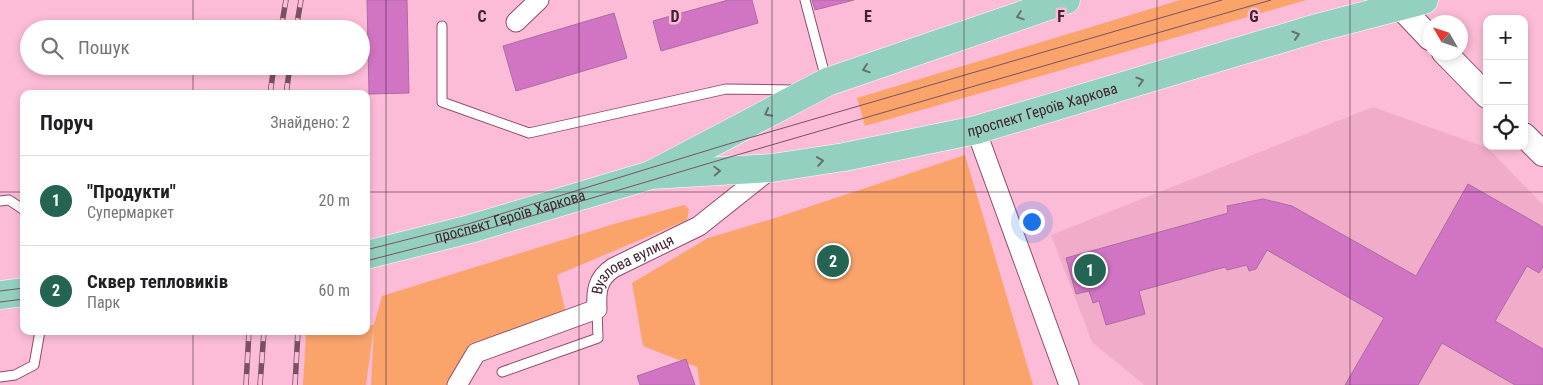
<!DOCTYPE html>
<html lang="uk">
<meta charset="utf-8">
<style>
body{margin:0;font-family:"Roboto Condensed",sans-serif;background:#f2f2f2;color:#202124}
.controls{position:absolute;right:15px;top:15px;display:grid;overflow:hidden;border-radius:10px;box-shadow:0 2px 8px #0003}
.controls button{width:45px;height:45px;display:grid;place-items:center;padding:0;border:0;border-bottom:1px solid #e0e0e0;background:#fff;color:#202124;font:25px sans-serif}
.compass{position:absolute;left:1423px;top:15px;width:45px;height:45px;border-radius:50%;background:#fff;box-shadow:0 2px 8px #0003;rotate:309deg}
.you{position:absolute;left:1031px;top:221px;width:18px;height:18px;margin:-12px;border:4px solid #fff;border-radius:50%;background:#1a73e8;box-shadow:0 0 0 8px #1a73e833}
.badge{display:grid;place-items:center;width:32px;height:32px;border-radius:50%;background:#236453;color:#fff;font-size:16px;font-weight:700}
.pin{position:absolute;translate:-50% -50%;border:2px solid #fff;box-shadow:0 1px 5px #0006}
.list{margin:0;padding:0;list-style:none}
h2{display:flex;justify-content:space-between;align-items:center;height:65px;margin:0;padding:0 20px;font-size:21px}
h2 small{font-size:16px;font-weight:400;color:#757577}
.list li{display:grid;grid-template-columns:32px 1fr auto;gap:15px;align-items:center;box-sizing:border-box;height:90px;padding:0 20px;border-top:1px solid #e0e0e0}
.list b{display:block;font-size:19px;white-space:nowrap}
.list p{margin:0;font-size:16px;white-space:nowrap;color:#757577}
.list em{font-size:16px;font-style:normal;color:#757577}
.icon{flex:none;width:28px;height:28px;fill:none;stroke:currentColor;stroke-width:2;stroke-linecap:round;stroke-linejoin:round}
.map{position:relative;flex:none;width:1543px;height:385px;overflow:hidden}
.search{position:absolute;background:#fff;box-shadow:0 2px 8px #0003;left:20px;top:20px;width:350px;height:55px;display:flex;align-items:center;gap:12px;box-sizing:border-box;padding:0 18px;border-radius:28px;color:#757577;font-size:19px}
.panel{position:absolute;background:#fff;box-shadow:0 2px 8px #0003;left:20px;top:90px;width:350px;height:245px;border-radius:10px}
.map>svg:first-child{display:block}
.built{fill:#f1acc9}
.green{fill:#faa46c}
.building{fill:#d174c4;stroke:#a96ea0}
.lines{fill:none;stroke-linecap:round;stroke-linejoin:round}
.service-casing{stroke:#914b6b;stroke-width:11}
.minor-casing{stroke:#914b6b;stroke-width:21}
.tertiary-casing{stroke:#914b6b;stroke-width:26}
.primary-casing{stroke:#fff;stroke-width:29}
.service{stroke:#fff;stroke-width:9}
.minor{stroke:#fff;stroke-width:19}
.tertiary{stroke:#fff;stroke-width:24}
.primary{stroke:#94d0c0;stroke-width:28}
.tram{stroke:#7a5163;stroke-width:1}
.rail-casing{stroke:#7a5163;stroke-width:5.5}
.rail{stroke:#fcbcd7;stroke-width:4;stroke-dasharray:11;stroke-linecap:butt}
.oneway{stroke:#677171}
.grid{fill:none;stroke:#422331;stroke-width:1;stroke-opacity:0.55}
.labels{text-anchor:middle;stroke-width:5;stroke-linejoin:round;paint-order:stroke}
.street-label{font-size:15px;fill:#422331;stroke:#fcbcd7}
.grid-label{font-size:16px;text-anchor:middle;font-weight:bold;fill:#422331;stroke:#fcbcd7;stroke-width:5;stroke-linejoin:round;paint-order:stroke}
</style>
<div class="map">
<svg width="1543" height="385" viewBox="0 0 1543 385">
<rect width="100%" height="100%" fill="#fcbcd7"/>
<path class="built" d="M 1373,107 L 1488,148 L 1543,205 L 1543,385 L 1144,385 L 1092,342 L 1051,235 Z"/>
<path class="green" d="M 1180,0 L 1307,0 L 865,126 L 857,98 Z
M 965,155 L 1033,385 L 700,385 L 697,367 L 643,346 L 632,283 L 708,238 L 775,218 Z
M 684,205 L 689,209 L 687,220 L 557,275 L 569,326 L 466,362 L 452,385 L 371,385 L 374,326 L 366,385 L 303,385 L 306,333 L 322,331 L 366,331 L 366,326 L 374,325 L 382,296 L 614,224 Z"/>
<path class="building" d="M 367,0 L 407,0 L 409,93 L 369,94 Z
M 728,0 L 752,0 L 758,23 L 661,51 L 653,21 Z
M 812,0 L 854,0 L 815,10 Z
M 614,13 L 627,58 L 516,91 L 503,46 Z
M 1468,184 L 1543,227 L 1543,267 L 1539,273 L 1527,266 L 1495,321 L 1543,349 L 1543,385 L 1515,385 L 1442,343 L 1418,385 L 1345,385 L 1384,318 L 1267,250 L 1256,269 L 1249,271 L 1247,265 L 1227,270 L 1225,267 L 1139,291 L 1145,314 L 1106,325 L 1099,301 L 1093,303 L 1089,291 L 1076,294 L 1066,258 L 1228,213 L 1227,206 L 1263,199 L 1292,206 L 1416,276 Z
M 686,359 L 695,385 L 640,385 L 637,376 Z"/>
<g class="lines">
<g class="service-casing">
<path id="service" d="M 805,0 L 826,79
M 442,26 L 442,102 L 529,133 L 726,89 L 793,90
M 0,201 L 9,200 L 24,210
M 502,372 L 598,338 L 597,309
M 0,377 L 15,375 L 34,365 L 40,331"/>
</g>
<g class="minor-casing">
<g id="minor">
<path d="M 516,22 L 539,0"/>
<path d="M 976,130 L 1069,385"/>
<path id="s1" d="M 457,385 L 476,353 L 597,309 C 596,291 597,279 613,268 L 699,226 L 772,168"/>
</g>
</g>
<g class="tertiary-casing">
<path id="tertiary" d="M 1394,0 L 1430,38
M 1444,52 L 1487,96
M 1524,135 L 1543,154"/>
</g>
<g class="primary-casing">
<g id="primary">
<path id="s2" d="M 651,175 L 772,168 L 844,157 L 976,130 L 1317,28 L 1424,0"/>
<path id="s3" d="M 366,255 L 470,229 L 651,175 L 827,82 L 1066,0"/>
<path d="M 0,295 L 24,292"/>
</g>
</g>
<use href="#service" class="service"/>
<use href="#minor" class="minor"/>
<use href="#tertiary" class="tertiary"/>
<use href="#primary" class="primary"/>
<path class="tram" d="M 366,250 L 468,224 L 725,145 L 1222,0
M 366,261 L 471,234 L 730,157 L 1271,0
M 0,291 L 24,288
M 0,302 L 24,299"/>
<g class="rail-casing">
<path id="rail" d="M 281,29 L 286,0
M 296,29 L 301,0
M 270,94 L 274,66
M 286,94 L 290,66
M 246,385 L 249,331
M 260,385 L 264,331
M 295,385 L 298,331"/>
</g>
<use href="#rail" class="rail"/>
</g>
<defs><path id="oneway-chevron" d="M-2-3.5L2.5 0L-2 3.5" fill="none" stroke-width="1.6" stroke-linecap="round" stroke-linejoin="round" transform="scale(1.25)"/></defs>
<g class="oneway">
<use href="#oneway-chevron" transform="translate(1020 16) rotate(161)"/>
<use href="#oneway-chevron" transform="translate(1296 35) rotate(-17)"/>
<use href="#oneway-chevron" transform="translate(866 69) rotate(161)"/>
<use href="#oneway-chevron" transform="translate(1140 81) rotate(-17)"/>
<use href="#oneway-chevron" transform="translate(768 113) rotate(152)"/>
<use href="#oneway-chevron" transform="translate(820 161) rotate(-9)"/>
<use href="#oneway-chevron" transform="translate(717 171) rotate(-3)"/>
</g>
<path class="grid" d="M 193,0 L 193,29M 386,0 L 386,385M 579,0 L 579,385M 772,0 L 772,385M 964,0 L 964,385M 1157,0 L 1157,385M 1350,0 L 1350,385M 193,66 L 193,94M 0,192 L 24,192M 366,192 L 1543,192M 193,331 L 193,385"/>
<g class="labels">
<g class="street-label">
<text dy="5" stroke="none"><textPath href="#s2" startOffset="398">проспект Героїв Харкова</textPath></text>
<text dy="5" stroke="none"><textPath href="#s3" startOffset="149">проспект Героїв Харкова</textPath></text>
<text dy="5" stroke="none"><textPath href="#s1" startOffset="230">Вузлова вулиця</textPath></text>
</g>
</g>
<g class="grid-label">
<text x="482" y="22">C</text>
<text x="675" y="22">D</text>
<text x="868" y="22">E</text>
<text x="1061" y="22">F</text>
<text x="1254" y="22">G</text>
</g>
</svg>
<div class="controls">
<button>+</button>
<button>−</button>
<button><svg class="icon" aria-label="locate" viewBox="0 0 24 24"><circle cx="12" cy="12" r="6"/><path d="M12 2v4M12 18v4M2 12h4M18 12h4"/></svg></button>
</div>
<svg class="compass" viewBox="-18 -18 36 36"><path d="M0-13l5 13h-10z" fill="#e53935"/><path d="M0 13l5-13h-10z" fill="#757577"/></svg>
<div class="you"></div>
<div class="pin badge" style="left:1090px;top:270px">1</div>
<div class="pin badge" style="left:833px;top:261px">2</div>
<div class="search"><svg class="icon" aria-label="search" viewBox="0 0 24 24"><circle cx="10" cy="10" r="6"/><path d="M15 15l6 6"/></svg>Пошук</div>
<section class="panel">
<h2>Поруч<small>Знайдено: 2</small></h2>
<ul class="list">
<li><span class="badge">1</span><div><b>&quot;Продукти&quot;</b><p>Супермаркет</p></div><em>20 m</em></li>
<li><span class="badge">2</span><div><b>Сквер тепловиків</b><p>Парк</p></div><em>60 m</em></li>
</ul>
</section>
</div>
